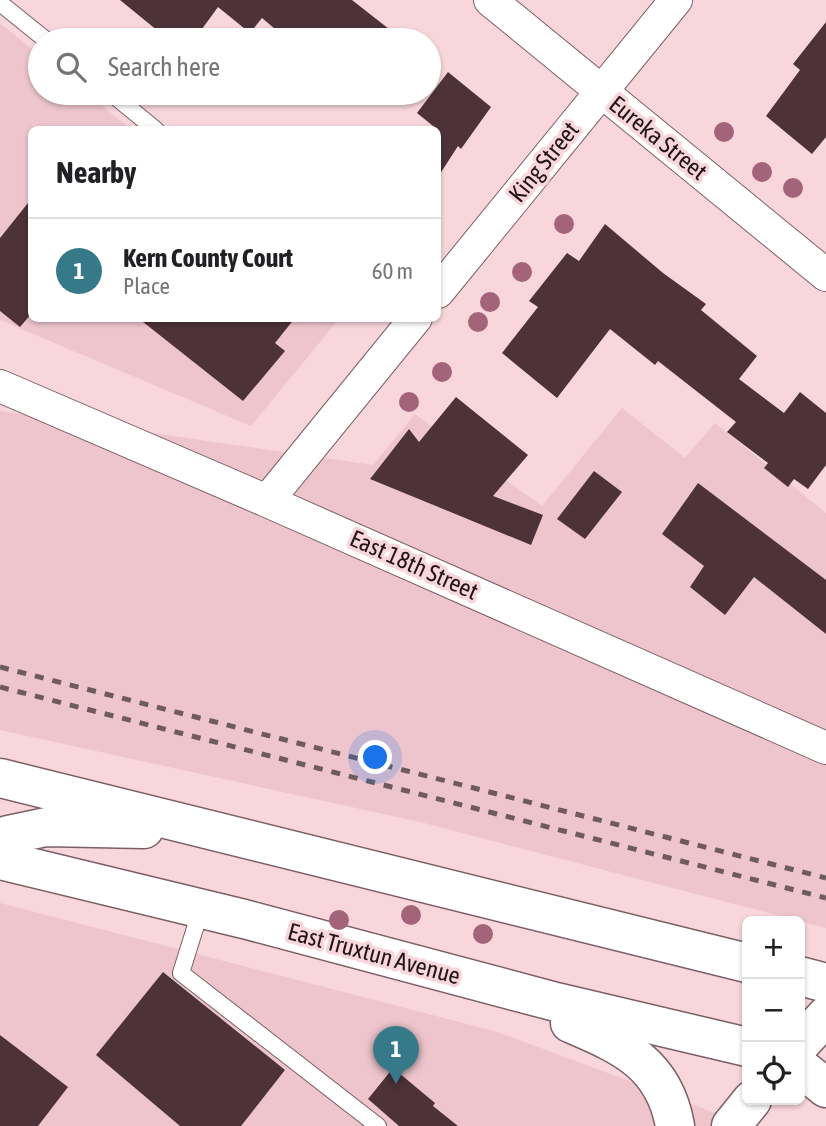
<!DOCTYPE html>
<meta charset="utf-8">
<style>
body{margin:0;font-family:"Asap Condensed",sans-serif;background:#f2f2f2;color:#202124}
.controls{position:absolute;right:21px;bottom:21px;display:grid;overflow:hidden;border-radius:10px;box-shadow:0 2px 5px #0004}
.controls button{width:63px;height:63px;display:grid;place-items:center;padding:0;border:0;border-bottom:2px solid #e0e0e0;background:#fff;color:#202124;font:35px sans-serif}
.you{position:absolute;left:376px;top:758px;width:24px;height:24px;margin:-18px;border:5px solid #fff;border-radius:50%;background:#1a73e8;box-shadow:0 0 0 10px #1a73e833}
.badge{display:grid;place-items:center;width:46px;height:46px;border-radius:50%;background:#367a89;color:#fff;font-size:23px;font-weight:700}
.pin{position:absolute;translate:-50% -58px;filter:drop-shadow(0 2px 4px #0008)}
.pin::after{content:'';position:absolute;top:37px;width:24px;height:21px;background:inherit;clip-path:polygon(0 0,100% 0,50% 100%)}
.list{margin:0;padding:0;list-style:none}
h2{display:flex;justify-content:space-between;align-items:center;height:91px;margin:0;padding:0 28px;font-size:30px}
h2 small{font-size:23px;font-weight:400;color:#757577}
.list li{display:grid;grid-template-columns:46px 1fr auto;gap:21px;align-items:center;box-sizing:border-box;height:105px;padding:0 28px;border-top:2px solid #e0e0e0}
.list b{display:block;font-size:26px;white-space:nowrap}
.list p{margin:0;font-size:23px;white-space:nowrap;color:#757577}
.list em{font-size:23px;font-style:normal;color:#757577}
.icon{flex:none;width:38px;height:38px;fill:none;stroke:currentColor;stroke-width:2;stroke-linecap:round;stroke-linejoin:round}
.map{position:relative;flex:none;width:826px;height:1126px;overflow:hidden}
.search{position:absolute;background:#fff;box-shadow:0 2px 5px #0004;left:28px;top:28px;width:413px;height:77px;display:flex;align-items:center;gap:18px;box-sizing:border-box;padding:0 24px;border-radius:38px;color:#757577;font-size:26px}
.panel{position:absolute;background:#fff;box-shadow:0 2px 5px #0004;left:28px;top:126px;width:413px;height:196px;border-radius:10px}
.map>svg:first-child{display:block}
.built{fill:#eec5cd}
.building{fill:#4d3339}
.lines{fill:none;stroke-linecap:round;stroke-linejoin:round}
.lane-casing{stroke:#7b5f64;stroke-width:18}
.street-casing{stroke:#7b5f64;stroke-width:34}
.secondary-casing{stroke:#7b5f64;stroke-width:41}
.lane{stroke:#fff;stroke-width:16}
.street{stroke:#fff;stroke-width:32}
.secondary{stroke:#fff;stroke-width:38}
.rail{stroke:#6f5b5f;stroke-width:5;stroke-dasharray:9 9;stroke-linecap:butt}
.tree{fill:#a36479}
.labels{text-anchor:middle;stroke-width:7;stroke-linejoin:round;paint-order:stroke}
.street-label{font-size:24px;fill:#211518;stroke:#f8d6dc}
</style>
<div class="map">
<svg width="826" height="1126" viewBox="0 0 826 1126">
<rect width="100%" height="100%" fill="#f8d6dc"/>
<path class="built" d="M 0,23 L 40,56 L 40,93 L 86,93 L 131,129 L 32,130 L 32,318 L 339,319 L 251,426 L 0,320 Z
M 622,408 L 685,458 L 715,423 L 826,513 L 826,928 L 420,822 L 0,730 L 0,411 L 373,465 L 415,414 L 542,506 Z
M 0,903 L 498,1032 L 750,1126 L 0,1126 Z"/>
<path class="building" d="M 120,0 L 352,0 L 403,40 L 288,40 L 262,18 L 250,33 L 218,7 L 194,40 L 169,40 Z
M 826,22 L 826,137 L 812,154 L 766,116 L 800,70 L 793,64 Z
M 448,72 L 491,107 L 461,149 L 458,146 L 438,177 L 438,130 L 417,113 Z
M 32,198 L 32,313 L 20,327 L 0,311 L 0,238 Z
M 605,224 L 663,273 L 706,304 L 701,310 L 757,356 L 739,379 L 784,413 L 800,392 L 826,413 L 826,465 L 808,489 L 794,479 L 788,487 L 764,468 L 768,463 L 727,432 L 736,422 L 658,361 L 655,365 L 610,329 L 557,398 L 502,353 L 538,307 L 529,301 L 567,253 L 579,261 Z
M 138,318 L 295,318 L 275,343 L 285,351 L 243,401 Z
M 456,397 L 528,455 L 493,496 L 543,515 L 531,545 L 370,479 L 409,429 L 419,442 Z
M 594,471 L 622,492 L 585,539 L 557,519 Z
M 698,483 L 826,580 L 826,634 L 754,577 L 725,615 L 690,587 L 704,566 L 662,534 Z
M 163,972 L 285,1070 L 241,1126 L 180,1126 L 96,1055 Z
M 0,1035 L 68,1087 L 38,1126 L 0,1126 Z
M 393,1068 L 435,1103 L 433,1106 L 458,1126 L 399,1126 L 368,1099 Z"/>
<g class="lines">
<g class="lane-casing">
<path id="lane" d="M 0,3 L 46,40
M 111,93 L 156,130
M 201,909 L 181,973 L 378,1126"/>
</g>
<g class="street-casing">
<path id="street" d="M 490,0 L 826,275
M 438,292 L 676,0
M 0,386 L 267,501 L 826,748
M 267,501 L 416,318"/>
</g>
<g class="secondary-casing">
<path id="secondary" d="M 0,778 L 747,963
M 0,843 L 8,835 L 46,827 L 144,829
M 0,860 L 244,919 L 556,1002 L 747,1047
M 800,976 L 826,983
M 570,1023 C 623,1046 664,1063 675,1126
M 800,1044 L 826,1016
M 800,1067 L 826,1088
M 731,1126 L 752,1100"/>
</g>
<use href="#lane" class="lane"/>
<use href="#street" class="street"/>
<use href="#secondary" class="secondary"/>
<path class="rail" d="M 0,667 L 826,878
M 0,687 L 826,898"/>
</g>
<g class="tree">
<circle cx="724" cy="132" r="10"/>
<circle cx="762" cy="172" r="10"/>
<circle cx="793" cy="188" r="10"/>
<circle cx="564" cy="224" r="10"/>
<circle cx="522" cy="272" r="10"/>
<circle cx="490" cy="302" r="10"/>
<circle cx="478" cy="322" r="10"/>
<circle cx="442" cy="372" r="10"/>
<circle cx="409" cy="402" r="10"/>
<circle cx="411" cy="915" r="10"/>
<circle cx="339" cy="920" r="10"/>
<circle cx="483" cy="934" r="10"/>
</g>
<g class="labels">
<g class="street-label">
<text transform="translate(658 138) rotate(39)" y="8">Eureka Street</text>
<text transform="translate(544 162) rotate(-51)" y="8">King Street</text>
<text transform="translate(414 565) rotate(24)" y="8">East 18th Street</text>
<text transform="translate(374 954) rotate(15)" y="8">East Truxtun Avenue</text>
</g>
</g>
</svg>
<div class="controls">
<button>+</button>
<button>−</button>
<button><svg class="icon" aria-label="locate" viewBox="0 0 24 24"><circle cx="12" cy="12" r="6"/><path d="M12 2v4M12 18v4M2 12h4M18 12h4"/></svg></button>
</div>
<div class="you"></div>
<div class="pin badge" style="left:396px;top:1084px">1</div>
<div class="search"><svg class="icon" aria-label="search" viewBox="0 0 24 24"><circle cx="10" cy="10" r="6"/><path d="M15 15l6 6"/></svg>Search here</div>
<section class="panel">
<h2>Nearby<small></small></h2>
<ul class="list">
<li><span class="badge">1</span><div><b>Kern County Court</b><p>Place</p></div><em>60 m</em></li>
</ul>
</section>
</div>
